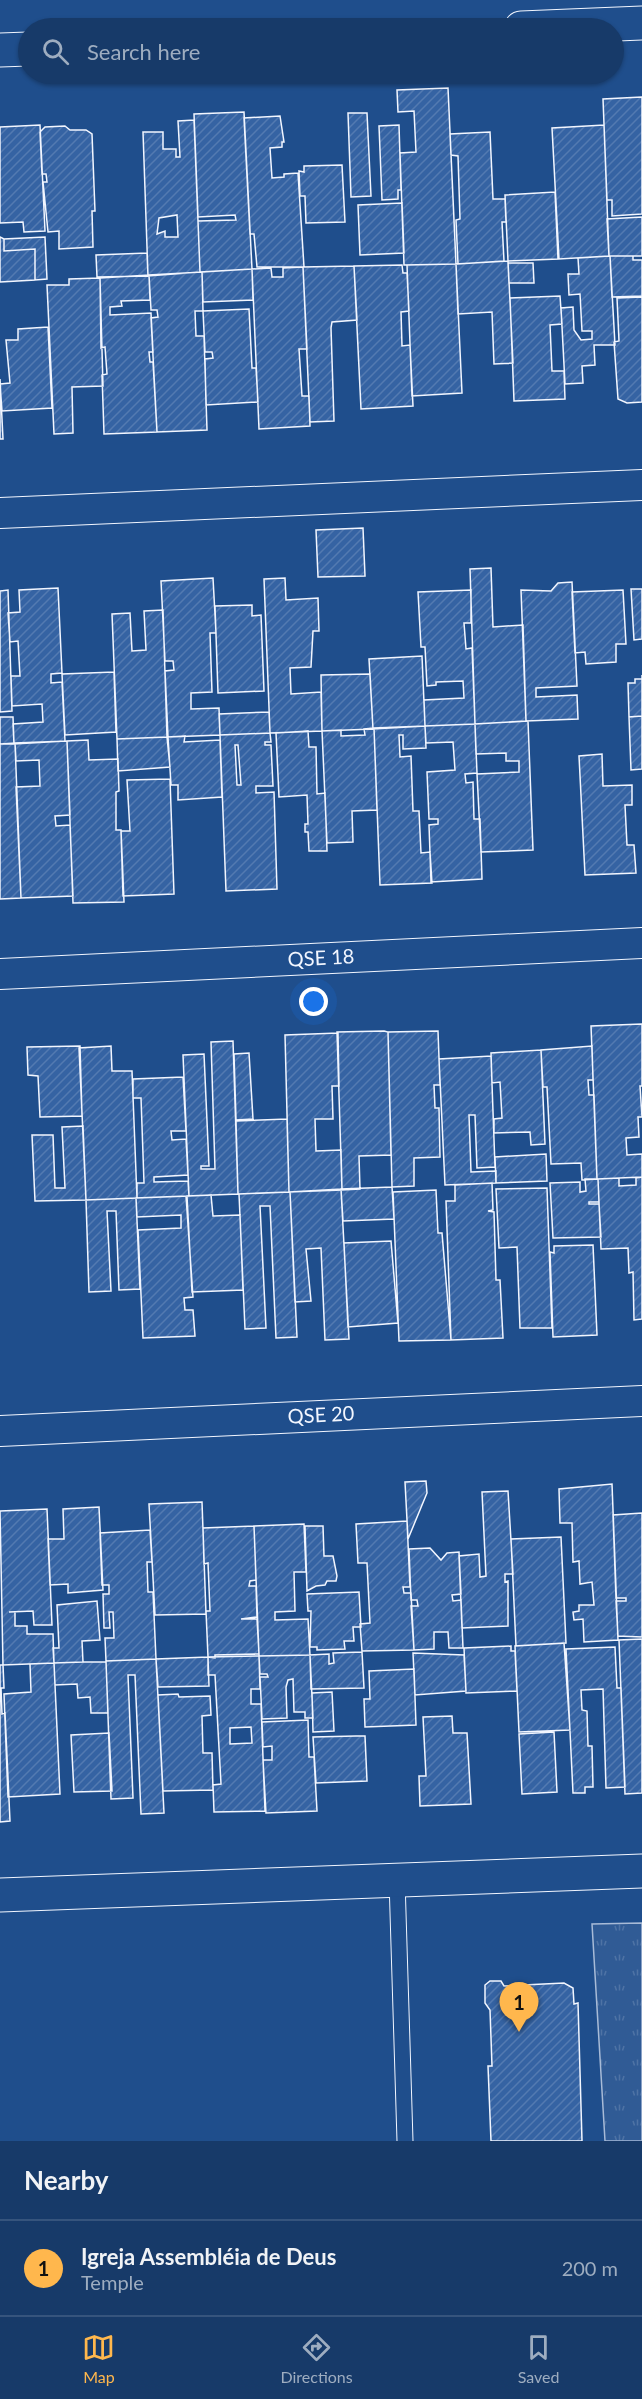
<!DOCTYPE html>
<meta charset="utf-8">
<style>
body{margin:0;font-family:Lato,sans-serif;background:#20416f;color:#f1f3f6}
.you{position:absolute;left:314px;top:1002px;width:21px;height:21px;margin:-15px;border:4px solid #fff;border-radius:50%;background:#1a73e8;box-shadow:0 0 0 9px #1a73e833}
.badge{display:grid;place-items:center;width:39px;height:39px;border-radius:50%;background:#ffb74d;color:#111;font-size:20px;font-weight:700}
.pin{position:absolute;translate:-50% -50px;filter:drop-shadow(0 2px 3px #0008)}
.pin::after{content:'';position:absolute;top:32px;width:21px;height:18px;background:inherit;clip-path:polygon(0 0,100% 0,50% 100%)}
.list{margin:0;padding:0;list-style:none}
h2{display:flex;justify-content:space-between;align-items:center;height:78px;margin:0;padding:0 24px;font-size:26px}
h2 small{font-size:20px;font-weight:400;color:#9eadc0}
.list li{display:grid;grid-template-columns:39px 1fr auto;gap:18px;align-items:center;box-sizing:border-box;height:96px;padding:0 24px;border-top:2px solid #36547d}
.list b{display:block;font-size:22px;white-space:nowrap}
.list p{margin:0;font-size:20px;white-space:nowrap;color:#9eadc0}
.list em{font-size:20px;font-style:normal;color:#9eadc0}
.icon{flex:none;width:33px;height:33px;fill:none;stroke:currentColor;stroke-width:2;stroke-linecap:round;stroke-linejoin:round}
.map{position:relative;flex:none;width:642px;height:2141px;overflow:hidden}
.search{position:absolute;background:#173a69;box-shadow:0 2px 4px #0004;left:18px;right:18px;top:18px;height:66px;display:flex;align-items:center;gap:15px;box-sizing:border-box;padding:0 21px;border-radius:33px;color:#9eadc0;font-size:22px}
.sheet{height:174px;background:#173a69}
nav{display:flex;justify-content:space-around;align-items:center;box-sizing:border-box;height:84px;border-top:2px solid #36547d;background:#173a69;font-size:16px;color:#9eadc0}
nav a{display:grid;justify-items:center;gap:3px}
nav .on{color:#ffb74d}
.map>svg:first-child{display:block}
.grass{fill:url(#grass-tufts);stroke:#a8bbd7;stroke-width:1.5}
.building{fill:url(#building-hatch);stroke:#f2f6ff;stroke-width:1.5;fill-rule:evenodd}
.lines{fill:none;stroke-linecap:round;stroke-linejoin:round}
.lane-casing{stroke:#f2f6ff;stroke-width:17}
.street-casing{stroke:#f2f6ff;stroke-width:32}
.secondary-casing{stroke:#f2f6ff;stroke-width:35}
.lane{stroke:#1f4e8c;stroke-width:15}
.street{stroke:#1f4e8c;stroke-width:30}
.secondary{stroke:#1f4e8c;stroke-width:33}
.labels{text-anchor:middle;stroke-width:4.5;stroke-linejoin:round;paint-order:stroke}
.street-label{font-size:20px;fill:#f2f6ff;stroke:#1f4e8c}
</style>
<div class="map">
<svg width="642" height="2141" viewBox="0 0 642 2141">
<defs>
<pattern id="grass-tufts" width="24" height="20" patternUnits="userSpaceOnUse" patternTransform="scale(1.5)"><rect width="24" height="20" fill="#305b95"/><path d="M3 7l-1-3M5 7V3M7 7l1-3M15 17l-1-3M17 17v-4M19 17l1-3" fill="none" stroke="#4e73a5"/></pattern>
<pattern id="building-hatch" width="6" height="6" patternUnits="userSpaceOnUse" patternTransform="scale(1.5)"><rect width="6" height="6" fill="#3563a3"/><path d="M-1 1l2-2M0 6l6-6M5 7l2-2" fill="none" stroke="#537ab1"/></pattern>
</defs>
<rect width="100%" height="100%" fill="#1f4e8c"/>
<path class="grass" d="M 642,1923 L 642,2141 L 605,2141 L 592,1924 Z"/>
<path class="building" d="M 448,88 L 456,264 L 404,265 L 400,153 L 416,152 L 414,111 L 398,112 L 397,90 Z
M 642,97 L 642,214 L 612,216 L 612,200 L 607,200 L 603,99 Z
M 244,112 L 252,269 L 200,272 L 198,221 L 236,220 L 235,215 L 198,217 L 194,114 Z
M 348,113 L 367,113 L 371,196 L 351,197 Z
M 280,116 L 284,142 L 282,142 L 282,147 L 270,148 L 272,178 L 284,177 L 284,174 L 298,173 L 304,267 L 257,267 L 254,234 L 250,234 L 244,118 Z
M 194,120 L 200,272 L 148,276 L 143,132 L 163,132 L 163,149 L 176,149 L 176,157 L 180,157 L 178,121 ZM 177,215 L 178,237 L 165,237 L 165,231 L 157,234 L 159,218 Z
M 40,125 L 45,231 L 24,232 L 23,222 L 0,223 L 0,127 Z
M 399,125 L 401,190 L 398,190 L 398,199 L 382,200 L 379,126 Z
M 604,125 L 609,256 L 559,259 L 552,128 Z
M 65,126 L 70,130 L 86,130 L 92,134 L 95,211 L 92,211 L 93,247 L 59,249 L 59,231 L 48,232 L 43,182 L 47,182 L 46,174 L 42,174 L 40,132 L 45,127 Z
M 490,132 L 493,199 L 505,199 L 506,222 L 502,222 L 504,261 L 458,264 L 456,220 L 460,219 L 458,156 L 451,155 L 450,134 Z
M 342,165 L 345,222 L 306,223 L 305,196 L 300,196 L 299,171 L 304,172 L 304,166 Z
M 555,192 L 558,259 L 508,261 L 505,195 Z
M 402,203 L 404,253 L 360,255 L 358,205 Z
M 642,217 L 642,256 L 609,256 L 607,219 Z
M 0,237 L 4,239 L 4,251 L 35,249 L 35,280 L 0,282 Z
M 45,237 L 47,279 L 35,280 L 35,249 L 4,251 L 4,239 Z
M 147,253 L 148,276 L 97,277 L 96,255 Z
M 610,256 L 633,256 L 633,260 L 642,260 L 642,296 L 612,297 Z
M 610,256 L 615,345 L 594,345 L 595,365 L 582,366 L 583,383 L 565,384 L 561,308 L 573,307 L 574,330 L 581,340 L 592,339 L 592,331 L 582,331 L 580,294 L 569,295 L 568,274 L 579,274 L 578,258 Z
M 508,261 L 513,363 L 494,364 L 492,312 L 458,314 L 456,264 Z
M 508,263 L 533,263 L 534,283 L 509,283 Z
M 456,264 L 462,393 L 412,396 L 407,265 Z
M 402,265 L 403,273 L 407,273 L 409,311 L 401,312 L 402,346 L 410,345 L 413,406 L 361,409 L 354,266 Z
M 354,266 L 357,320 L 332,322 L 331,328 L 334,421 L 310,422 L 303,267 Z
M 303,267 L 307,349 L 299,349 L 302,396 L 309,396 L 310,426 L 259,429 L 252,269 L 271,268 L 272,277 L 283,277 L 283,268 Z
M 252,269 L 253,300 L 203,302 L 202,272 Z
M 202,272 L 203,311 L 195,311 L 196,336 L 204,336 L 207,430 L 157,432 L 151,318 L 158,317 L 157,310 L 151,310 L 149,275 Z
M 149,275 L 150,300 L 121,301 L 122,306 L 110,307 L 110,315 L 151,313 L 153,352 L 149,352 L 150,362 L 153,362 L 157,432 L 104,434 L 102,375 L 107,374 L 105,347 L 101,348 L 100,278 Z
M 100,278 L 103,386 L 72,387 L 73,433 L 54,434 L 47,285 L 69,285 L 69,279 Z
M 560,296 L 562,324 L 550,325 L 552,371 L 564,371 L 565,399 L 514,401 L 510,298 Z
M 642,297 L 642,402 L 627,403 L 618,399 L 614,342 L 619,341 L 617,298 Z
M 249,309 L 252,368 L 256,368 L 258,402 L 206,405 L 205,359 L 213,358 L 212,352 L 205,352 L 203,311 Z
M 48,327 L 52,408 L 2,411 L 0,384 L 10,383 L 6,340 L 18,340 L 18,329 Z
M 0,379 L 3,439 L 0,439 Z
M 363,528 L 365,576 L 318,577 L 316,530 Z
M 491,568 L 493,627 L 523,625 L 526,721 L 475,724 L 470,569 Z
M 213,578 L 216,633 L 210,633 L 212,692 L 191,693 L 191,709 L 219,708 L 220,735 L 168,737 L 165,671 L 174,670 L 173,661 L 165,661 L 161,581 Z
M 285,578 L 286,600 L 318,598 L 319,631 L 313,631 L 311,667 L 290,668 L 291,694 L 321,692 L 322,731 L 270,733 L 264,579 Z
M 572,582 L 577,686 L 536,688 L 536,697 L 577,695 L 578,719 L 526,721 L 521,590 L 551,591 L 558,583 Z
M 58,588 L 62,673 L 51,674 L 51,683 L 62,682 L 65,741 L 14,744 L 13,724 L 43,722 L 42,704 L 12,706 L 11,676 L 20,676 L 18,641 L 10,642 L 8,613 L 20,612 L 19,590 Z
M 631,589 L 642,589 L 642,639 L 634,640 Z
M 8,590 L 12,711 L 0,712 L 0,591 Z
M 471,590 L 471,623 L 464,623 L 466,649 L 472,648 L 475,724 L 425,726 L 424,700 L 464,698 L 463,681 L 436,682 L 436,685 L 427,686 L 425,647 L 421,647 L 418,592 Z
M 623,590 L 626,644 L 616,644 L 616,662 L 586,664 L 585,652 L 575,653 L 572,592 Z
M 252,605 L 252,616 L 261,615 L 264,691 L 218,693 L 215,606 Z
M 163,610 L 167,737 L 117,739 L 112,614 L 130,613 L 132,651 L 146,650 L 144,611 Z
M 422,656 L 425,726 L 373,729 L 369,659 Z
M 114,672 L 116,732 L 65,735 L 62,674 Z
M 370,674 L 373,729 L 322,731 L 321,675 Z
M 642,675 L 642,716 L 629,717 L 628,683 L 635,683 L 635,679 L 642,679 Z
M 269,712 L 270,733 L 220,735 L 219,714 Z
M 642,716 L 642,769 L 631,770 L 629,717 Z
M 0,717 L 13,717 L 14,744 L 0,744 Z
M 528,721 L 533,850 L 481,852 L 477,774 L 519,772 L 519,761 L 506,761 L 506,753 L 476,754 L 475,724 Z
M 475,724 L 477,773 L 465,774 L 466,783 L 473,782 L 474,819 L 480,819 L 482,879 L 431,882 L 429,825 L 438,824 L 438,819 L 429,819 L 427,772 L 455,770 L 453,742 L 426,743 L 425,726 Z
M 425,726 L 426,748 L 403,749 L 403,735 L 399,735 L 400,757 L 411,756 L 413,811 L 419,811 L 421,853 L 430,852 L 432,883 L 380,885 L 374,728 Z
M 374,728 L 377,810 L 352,811 L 353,842 L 327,843 L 322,731 L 341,730 L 341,736 L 365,735 L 364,729 Z
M 308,731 L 309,747 L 316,747 L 317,794 L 325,793 L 327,851 L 309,851 L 308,832 L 305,832 L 305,824 L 308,824 L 307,795 L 279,797 L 276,733 Z
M 270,733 L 271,742 L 265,742 L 265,745 L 271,745 L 273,786 L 256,786 L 256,793 L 274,792 L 277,889 L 226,891 L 220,735 ZM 235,745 L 238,745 L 241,785 L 237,785 Z
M 185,736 L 184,742 L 220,740 L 222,797 L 178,800 L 178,785 L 171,785 L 168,737 Z
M 167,737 L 170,767 L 118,771 L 117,739 Z
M 88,740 L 89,760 L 118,759 L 119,791 L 116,792 L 116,830 L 121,830 L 124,902 L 73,903 L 67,741 Z
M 67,741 L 70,815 L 55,816 L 56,826 L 70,825 L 73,896 L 21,898 L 16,787 L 40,786 L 39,760 L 16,761 L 15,743 Z
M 15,743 L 21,898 L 0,899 L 0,744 Z
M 602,754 L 603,786 L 632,785 L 632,805 L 625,805 L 627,845 L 634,845 L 636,873 L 585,875 L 579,756 Z
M 170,779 L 174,894 L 123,896 L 121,831 L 130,831 L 127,780 Z
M 642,1024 L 642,1086 L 640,1086 L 642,1117 L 638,1117 L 639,1137 L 626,1138 L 627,1155 L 642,1154 L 642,1177 L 597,1179 L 591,1026 Z
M 384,1031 L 388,1032 L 391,1155 L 359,1156 L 360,1189 L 342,1190 L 337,1032 Z
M 438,1031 L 440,1085 L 434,1085 L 435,1108 L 439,1108 L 440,1157 L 414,1158 L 414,1186 L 392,1187 L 388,1032 Z
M 338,1033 L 339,1086 L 332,1086 L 333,1119 L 315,1119 L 316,1151 L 341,1150 L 342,1190 L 289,1192 L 285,1035 Z
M 233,1041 L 238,1194 L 189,1196 L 183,1055 L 204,1054 L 209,1166 L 201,1166 L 201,1169 L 215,1169 L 211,1042 Z
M 111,1046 L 112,1071 L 132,1071 L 137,1198 L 86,1200 L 79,1048 Z
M 592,1046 L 593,1080 L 588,1080 L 589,1095 L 594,1095 L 597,1179 L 582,1180 L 581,1163 L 551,1164 L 547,1087 L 543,1087 L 541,1050 Z
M 27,1047 L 80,1046 L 82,1116 L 40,1117 L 38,1076 L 28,1075 Z
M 541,1050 L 545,1144 L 531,1145 L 530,1132 L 494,1133 L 494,1119 L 502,1118 L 500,1082 L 492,1083 L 491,1053 Z
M 249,1053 L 253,1119 L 236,1120 L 234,1054 Z
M 491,1056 L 495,1167 L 477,1168 L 475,1115 L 469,1115 L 471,1172 L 496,1171 L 496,1183 L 445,1185 L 439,1059 Z
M 183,1077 L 186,1131 L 171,1131 L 172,1140 L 186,1139 L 188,1175 L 154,1177 L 154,1182 L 188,1181 L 189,1196 L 137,1198 L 137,1183 L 144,1183 L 141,1098 L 133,1098 L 133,1079 Z
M 287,1119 L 289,1192 L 238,1194 L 236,1121 Z
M 83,1126 L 86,1200 L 35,1201 L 32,1135 L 53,1135 L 55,1188 L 65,1188 L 62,1127 Z
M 546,1154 L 547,1181 L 496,1183 L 495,1157 Z
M 642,1177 L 642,1319 L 634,1320 L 633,1272 L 629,1273 L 628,1248 L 601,1249 L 598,1179 L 619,1178 L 619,1186 L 636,1185 L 636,1178 Z
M 585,1179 L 598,1179 L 599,1202 L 589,1202 L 589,1204 L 599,1204 L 601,1237 L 553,1238 L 550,1183 L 580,1182 L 580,1192 L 586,1191 Z
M 492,1183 L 493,1210 L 488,1211 L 494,1212 L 496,1280 L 500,1280 L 503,1338 L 451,1340 L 446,1201 L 455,1201 L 455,1185 Z
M 392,1187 L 394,1219 L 343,1221 L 341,1189 Z
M 547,1188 L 552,1328 L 520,1328 L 517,1247 L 499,1248 L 496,1189 Z
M 341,1189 L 349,1339 L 325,1340 L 321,1248 L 306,1249 L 311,1301 L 295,1302 L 290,1192 Z
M 436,1190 L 438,1233 L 442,1233 L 451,1340 L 399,1341 L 393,1192 Z
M 290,1192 L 297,1337 L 276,1338 L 270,1206 L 260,1206 L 266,1328 L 245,1329 L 239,1194 Z
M 211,1195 L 213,1216 L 240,1215 L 243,1290 L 192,1292 L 187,1196 Z
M 186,1196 L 193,1297 L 184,1298 L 185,1310 L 193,1310 L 195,1336 L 143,1338 L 138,1230 L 181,1228 L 181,1215 L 137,1217 L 136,1198 Z
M 136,1198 L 140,1289 L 119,1290 L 116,1211 L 107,1211 L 111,1291 L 89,1292 L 86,1200 Z
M 391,1241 L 398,1323 L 348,1327 L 344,1243 Z
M 593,1245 L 597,1335 L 553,1337 L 550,1252 L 554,1253 L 554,1246 Z
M 426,1481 L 427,1493 L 408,1539 L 405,1482 Z
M 612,1484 L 618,1640 L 584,1642 L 583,1619 L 574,1620 L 573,1612 L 579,1611 L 579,1605 L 594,1605 L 592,1582 L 580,1584 L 579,1561 L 573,1562 L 572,1523 L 560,1523 L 559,1489 Z
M 508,1491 L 513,1574 L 505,1574 L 505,1582 L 508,1581 L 508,1626 L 462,1628 L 459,1556 L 479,1554 L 480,1577 L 486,1576 L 482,1492 Z
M 202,1502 L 206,1614 L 155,1615 L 149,1504 Z
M 99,1507 L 103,1590 L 68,1593 L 68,1584 L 50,1585 L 48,1539 L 64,1539 L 63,1509 Z
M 47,1509 L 52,1625 L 34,1625 L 33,1611 L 9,1612 L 15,1612 L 15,1626 L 27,1626 L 27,1634 L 53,1634 L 54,1663 L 3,1665 L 0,1511 Z
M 642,1513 L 642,1637 L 618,1636 L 616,1601 L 626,1601 L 626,1598 L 616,1598 L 613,1515 Z
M 407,1521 L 410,1587 L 403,1587 L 404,1593 L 411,1593 L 414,1650 L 362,1651 L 360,1624 L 370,1623 L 367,1563 L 358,1563 L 356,1524 Z
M 304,1524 L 306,1572 L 294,1572 L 295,1611 L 275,1612 L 275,1620 L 308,1619 L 310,1655 L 259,1656 L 254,1526 Z
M 254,1526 L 256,1580 L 250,1581 L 249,1586 L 256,1586 L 257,1617 L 241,1619 L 257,1619 L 259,1654 L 215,1655 L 215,1658 L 208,1657 L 206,1611 L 210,1611 L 208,1563 L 204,1564 L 203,1528 Z
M 305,1526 L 323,1526 L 324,1556 L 333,1556 L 337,1576 L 336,1581 L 327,1581 L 325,1585 L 316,1586 L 307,1591 Z
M 150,1530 L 152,1562 L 147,1562 L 148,1592 L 153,1592 L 156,1659 L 106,1661 L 105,1638 L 114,1638 L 113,1612 L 109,1612 L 110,1628 L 104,1628 L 103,1594 L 109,1594 L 109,1585 L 102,1585 L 100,1533 Z
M 561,1537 L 566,1643 L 516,1646 L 511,1539 Z
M 430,1548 L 441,1560 L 447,1553 L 459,1552 L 461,1594 L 452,1595 L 453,1601 L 461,1600 L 463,1648 L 449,1648 L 448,1632 L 434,1632 L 434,1649 L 414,1650 L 411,1606 L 418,1606 L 417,1600 L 411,1600 L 409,1549 Z
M 359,1592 L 361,1627 L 353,1627 L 354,1641 L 344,1641 L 345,1649 L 317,1650 L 317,1647 L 310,1647 L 311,1611 L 308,1611 L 307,1594 Z
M 97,1601 L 100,1640 L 82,1641 L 83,1662 L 54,1663 L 53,1648 L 59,1648 L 57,1605 Z
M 642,1639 L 642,1793 L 625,1794 L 619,1640 Z
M 564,1643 L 570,1730 L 519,1732 L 515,1646 Z
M 511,1646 L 511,1651 L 515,1651 L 517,1691 L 466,1693 L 464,1648 Z
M 615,1647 L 617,1688 L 621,1688 L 625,1787 L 606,1788 L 603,1689 L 581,1690 L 582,1710 L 587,1711 L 588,1746 L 592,1746 L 593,1787 L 585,1787 L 585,1793 L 573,1793 L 566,1649 Z
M 362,1652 L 364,1688 L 311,1689 L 310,1655 L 329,1654 L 329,1664 L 334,1663 L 333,1653 Z
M 413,1653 L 464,1655 L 466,1691 L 415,1695 Z
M 310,1655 L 313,1718 L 305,1718 L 305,1712 L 294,1712 L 293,1679 L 288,1680 L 286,1687 L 287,1718 L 262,1719 L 260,1677 L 268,1677 L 267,1674 L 260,1674 L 259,1656 Z
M 259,1656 L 260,1689 L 251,1689 L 251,1704 L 261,1704 L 265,1811 L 214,1812 L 213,1785 L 221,1784 L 215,1675 L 208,1675 L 208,1657 ZM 251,1727 L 252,1743 L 230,1744 L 230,1728 Z
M 208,1657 L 209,1686 L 158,1687 L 156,1659 Z
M 156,1659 L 164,1813 L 141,1814 L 135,1675 L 128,1675 L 133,1798 L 111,1799 L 106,1661 Z
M 83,1662 L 106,1662 L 108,1713 L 91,1713 L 90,1697 L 78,1698 L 77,1684 L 55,1685 L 54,1663 Z
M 54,1663 L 60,1794 L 8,1797 L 4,1694 L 31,1692 L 30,1664 Z
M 0,1665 L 3,1665 L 4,1688 L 1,1688 L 2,1714 L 5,1713 L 10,1821 L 0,1822 Z
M 414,1669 L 416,1725 L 365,1727 L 364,1699 L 370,1699 L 369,1671 Z
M 332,1692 L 334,1731 L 313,1732 L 312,1693 Z
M 178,1694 L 179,1697 L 210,1696 L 211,1715 L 202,1716 L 203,1753 L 212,1753 L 213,1790 L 163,1791 L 158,1695 Z
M 452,1716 L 453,1733 L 467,1733 L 471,1804 L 420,1806 L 419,1776 L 426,1776 L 423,1717 Z
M 308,1720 L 309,1757 L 314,1757 L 317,1811 L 266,1813 L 263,1760 L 272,1760 L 272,1746 L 263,1747 L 262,1722 Z
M 554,1732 L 557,1792 L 522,1794 L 519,1734 Z
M 109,1733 L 112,1791 L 74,1792 L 71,1735 Z
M 356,1736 L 365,1736 L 367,1781 L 316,1783 L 313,1737 Z
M 490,1981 L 501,1981 L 504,1986 L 564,1983 L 573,1988 L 574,2004 L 578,2003 L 582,2141 L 491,2141 L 488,2066 L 492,2066 L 490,2010 L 485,2003 L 485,1985 Z"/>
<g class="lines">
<g class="lane-casing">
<path id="lane" d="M 397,1880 L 405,2141"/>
</g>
<g class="street-casing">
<path id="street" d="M 0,513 L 642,485
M 0,974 L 642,943
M 0,1431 L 642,1401"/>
</g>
<g class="secondary-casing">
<path id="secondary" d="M 521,28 L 642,23
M 0,50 L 28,49
M 0,1895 L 642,1871"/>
</g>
<use href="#lane" class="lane"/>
<use href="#street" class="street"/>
<use href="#secondary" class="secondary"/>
</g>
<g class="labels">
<g class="street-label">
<text transform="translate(321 958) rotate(-3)" y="7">QSE 18</text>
<text transform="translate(321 1415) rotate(-3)" y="7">QSE 20</text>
</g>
</g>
</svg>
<div class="you"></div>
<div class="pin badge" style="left:519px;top:2032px">1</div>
<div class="search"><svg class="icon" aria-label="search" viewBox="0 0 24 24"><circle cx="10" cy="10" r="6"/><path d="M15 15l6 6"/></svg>Search here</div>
</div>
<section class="sheet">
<h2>Nearby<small></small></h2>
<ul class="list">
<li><span class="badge">1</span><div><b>Igreja Assembléia de Deus</b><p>Temple</p></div><em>200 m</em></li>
</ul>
</section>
<nav>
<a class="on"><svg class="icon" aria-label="map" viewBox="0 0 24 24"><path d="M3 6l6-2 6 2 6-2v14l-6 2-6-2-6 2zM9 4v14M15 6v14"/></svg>Map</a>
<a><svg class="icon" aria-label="directions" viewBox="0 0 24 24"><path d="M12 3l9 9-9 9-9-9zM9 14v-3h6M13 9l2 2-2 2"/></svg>Directions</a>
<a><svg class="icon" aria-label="saved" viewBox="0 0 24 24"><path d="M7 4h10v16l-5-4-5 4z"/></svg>Saved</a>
</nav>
